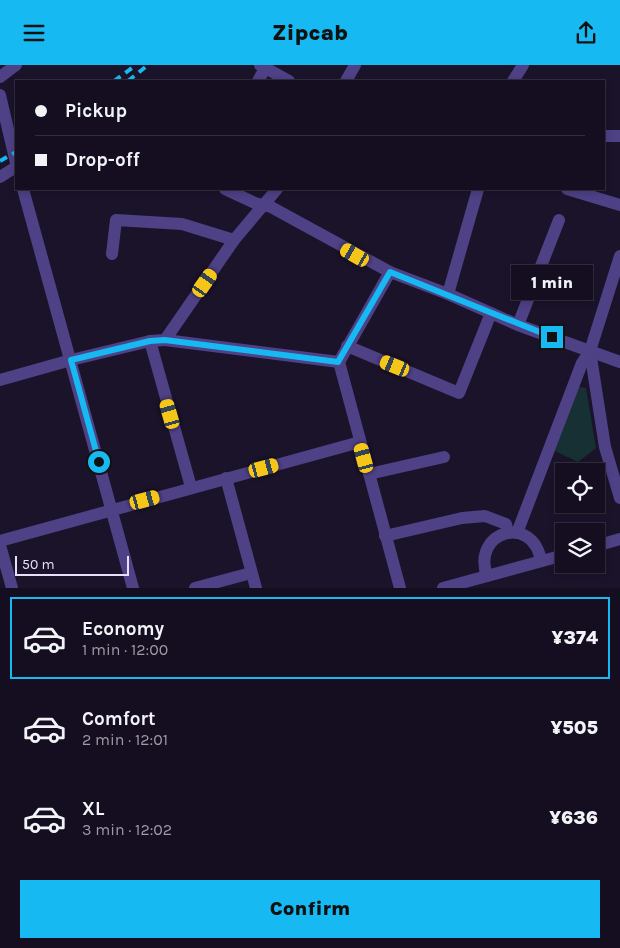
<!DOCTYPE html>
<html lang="en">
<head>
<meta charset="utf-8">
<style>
	body { margin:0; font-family:Karla,sans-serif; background:#1d1729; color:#f1f3f6; height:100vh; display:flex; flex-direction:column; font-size:19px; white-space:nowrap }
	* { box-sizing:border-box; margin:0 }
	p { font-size:16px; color:#9d9ca5 }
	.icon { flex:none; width:28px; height:28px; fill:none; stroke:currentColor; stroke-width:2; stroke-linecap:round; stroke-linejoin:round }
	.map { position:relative; height:523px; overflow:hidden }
	.sheet { display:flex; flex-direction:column; background:#140e20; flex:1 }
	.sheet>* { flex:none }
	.banner { position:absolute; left:15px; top:15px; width:590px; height:110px; border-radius:0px; box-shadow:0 2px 8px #0003,0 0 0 1px #332e3e; display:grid; align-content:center; height:110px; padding:0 20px; background:#140e20 }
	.tools { position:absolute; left:555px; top:398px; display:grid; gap:10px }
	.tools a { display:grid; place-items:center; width:50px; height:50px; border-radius:0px; background:#140e20; box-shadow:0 2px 8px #0003,0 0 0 1px #332e3e; font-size:25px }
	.scale { position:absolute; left:15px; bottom:12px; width:114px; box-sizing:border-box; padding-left:5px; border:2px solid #e7defd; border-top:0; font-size:14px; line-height:18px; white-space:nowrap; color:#e7defd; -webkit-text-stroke:4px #1b132a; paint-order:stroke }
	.end { position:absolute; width:22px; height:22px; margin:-11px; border:6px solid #16b9f2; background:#111; box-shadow:0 0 0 2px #111 }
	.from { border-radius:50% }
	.bubble { position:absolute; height:35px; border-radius:0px; background:#140e20; box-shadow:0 2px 8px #0003,0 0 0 1px #332e3e; font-size:16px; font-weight:800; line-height:35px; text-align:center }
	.car { position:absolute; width:15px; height:30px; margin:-15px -8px; border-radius:6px; box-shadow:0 0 4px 1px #0007; background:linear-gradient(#f5c518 24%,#345 0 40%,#f5c518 0 76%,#345 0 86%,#f5c518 0) }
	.banner b { display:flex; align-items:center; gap:18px; height:48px; font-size:19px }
	.banner b+b { border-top:1px solid #332e3e }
	.banner i { width:12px; height:12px; background:#f1f3f6 }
	ul { padding:9px 0 0; list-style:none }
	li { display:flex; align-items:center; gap:15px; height:82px; margin:0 10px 8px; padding:0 10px; border:2px solid transparent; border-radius:0px }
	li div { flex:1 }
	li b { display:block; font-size:19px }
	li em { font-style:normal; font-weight:800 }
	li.selected { border-color:#16b9f2 }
	li>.icon { width:45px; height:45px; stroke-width:1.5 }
	.primary-button { display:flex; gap:10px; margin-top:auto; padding:10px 20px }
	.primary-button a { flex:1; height:58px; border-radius:0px; background:#16b9f2; color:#111; font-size:20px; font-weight:800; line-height:58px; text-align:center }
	header { display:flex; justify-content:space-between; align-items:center; height:65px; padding:0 20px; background:#16b9f2; color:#111; font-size:22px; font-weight:800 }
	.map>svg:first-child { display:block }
	.green { fill:#163034 }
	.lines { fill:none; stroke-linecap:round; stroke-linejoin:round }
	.minor { stroke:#4e4186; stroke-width:12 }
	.rail { stroke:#16b9f2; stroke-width:4; stroke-dasharray:8 6; stroke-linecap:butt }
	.route { stroke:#16b9f2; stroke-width:6 }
</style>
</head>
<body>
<header><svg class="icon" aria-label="menu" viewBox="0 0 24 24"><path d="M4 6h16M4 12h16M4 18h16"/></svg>Zipcab<svg class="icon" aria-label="share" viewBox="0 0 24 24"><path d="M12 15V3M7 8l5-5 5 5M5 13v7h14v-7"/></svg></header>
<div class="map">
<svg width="620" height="523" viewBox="0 0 620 523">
	<rect width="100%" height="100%" fill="#1b132a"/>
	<path class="green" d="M 578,322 L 586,323 L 596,383 L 578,397 L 555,386 Z"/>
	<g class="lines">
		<g class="minor">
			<path d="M 260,0 L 289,16"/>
			<path d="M 0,12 L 16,0"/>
			<path d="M 258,16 L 267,0"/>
			<path d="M 346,16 L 355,0"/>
			<path d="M 513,16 L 523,0"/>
			<path d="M 0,30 L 16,98"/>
			<path d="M 604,71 L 620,71"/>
			<path d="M 0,112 L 16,102"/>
			<path d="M 23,124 L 133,523"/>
			<path d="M 225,124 L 255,138 L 271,142 L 390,207 L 448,229 L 518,260 L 620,297"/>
			<path d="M 567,124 L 620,140"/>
			<path d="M 112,189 L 116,155 L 182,159 L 234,175"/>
			<path d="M 390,207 L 339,297 L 400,523"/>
			<path d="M 448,229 L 478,124"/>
			<path d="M 518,260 L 559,155"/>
			<path d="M 165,275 L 339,297"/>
			<path d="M 150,276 L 191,422"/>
			<path d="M 347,281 L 459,328 L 491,248"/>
			<path d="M 590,286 L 605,382 L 620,433"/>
			<path d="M 0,315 L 71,295 L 150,276 L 165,275 L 234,175 L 277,124"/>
			<path d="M 369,409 L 444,392"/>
			<path d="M 226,413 L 256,523"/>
			<path d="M 517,468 L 582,298 L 590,286 L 620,191"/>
			<path d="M 385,471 L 462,453 L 485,451 L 506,459 L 508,468"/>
			<path d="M 0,476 L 360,377"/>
			<path d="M 0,480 L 12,523"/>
			<path d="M 596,481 L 620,474"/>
			<path d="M 487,511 C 471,466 533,448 541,496"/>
			<path d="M 195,523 L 251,508"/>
			<path d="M 443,523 L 564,490"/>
		</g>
		<g class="rail">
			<path d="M 114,16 L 136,0"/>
			<path d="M 128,16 L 148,0"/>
			<path d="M 0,96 L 16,87"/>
		</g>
	</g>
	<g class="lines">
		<path class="route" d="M 99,397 L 71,295 L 150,276 L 165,275 L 338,297 L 390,207 L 552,272"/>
	</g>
</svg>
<div class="tools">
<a><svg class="icon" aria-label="locate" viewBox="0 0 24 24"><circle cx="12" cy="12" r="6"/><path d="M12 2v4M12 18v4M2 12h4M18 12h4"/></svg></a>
<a><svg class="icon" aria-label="layers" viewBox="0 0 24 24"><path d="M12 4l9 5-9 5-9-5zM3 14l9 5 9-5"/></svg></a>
</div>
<div class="scale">50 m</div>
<i class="end from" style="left:99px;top:397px"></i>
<i class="end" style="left:552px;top:272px"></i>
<div class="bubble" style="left:511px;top:200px;width:82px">1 min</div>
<i class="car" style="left:355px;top:190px;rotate:300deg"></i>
<i class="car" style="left:205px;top:218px;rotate:35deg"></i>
<i class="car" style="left:395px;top:301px;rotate:292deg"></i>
<i class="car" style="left:170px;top:349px;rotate:344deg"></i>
<i class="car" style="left:364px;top:393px;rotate:345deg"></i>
<i class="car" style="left:264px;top:403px;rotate:75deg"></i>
<i class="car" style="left:145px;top:435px;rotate:75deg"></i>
<div class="banner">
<b><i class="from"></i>Pickup</b>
<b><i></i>Drop-off</b>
</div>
</div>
<section class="sheet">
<ul>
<li class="selected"><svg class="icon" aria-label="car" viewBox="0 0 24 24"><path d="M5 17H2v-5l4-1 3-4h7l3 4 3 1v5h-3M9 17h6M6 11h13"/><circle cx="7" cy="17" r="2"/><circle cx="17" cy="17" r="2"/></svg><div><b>Economy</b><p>1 min · 12:00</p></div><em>¥374</em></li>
<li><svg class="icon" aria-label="car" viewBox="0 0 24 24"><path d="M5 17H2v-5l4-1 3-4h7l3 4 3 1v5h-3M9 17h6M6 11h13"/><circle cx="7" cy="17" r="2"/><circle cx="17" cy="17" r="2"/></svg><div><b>Comfort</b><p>2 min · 12:01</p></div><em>¥505</em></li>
<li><svg class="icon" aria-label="car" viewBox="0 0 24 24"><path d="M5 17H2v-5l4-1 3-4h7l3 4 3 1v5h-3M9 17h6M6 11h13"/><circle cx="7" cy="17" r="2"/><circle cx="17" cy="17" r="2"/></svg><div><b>XL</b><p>3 min · 12:02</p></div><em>¥636</em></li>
</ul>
<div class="primary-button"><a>Confirm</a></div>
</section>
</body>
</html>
